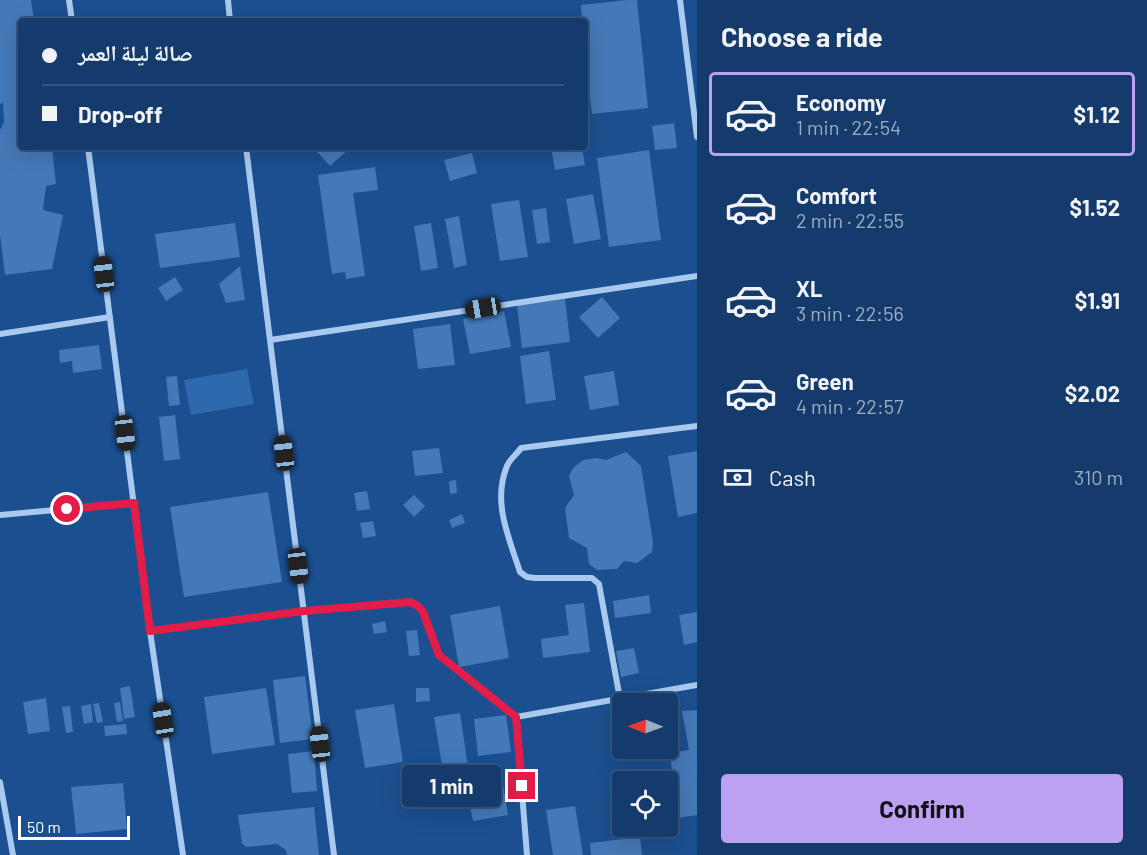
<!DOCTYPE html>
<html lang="en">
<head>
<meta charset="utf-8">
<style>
	body { margin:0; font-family:Barlow,"Noto Naskh Arabic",sans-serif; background:#1d4271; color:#f1f3f6; height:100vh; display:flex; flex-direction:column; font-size:22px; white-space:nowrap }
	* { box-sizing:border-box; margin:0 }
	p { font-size:20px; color:#9dadc1 }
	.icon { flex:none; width:33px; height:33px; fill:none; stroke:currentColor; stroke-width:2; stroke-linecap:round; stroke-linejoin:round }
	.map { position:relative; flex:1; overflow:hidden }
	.side { display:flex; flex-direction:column; background:#143b6b; width:450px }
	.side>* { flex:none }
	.top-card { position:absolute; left:18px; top:18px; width:570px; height:132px; border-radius:6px; box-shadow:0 6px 24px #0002,0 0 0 2px #33557e; display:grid; align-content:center; height:132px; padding:0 24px; background:#143b6b }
	.needle { width:39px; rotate:271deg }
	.fabs { position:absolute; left:612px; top:693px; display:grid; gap:12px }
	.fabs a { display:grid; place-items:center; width:66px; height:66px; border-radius:6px; background:#143b6b; box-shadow:0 6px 24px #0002,0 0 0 2px #33557e; font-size:30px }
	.scale { position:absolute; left:18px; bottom:15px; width:112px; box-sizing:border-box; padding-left:6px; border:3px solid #fff; border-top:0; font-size:16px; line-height:21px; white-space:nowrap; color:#fff; -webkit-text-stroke:4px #1b4f8f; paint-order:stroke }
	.end { position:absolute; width:27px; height:27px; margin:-14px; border:8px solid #e11d48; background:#fff; box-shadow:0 0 0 3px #fff }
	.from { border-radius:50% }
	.bubble { position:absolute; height:42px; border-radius:6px; background:#143b6b; box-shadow:0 6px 24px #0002,0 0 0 2px #33557e; font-size:20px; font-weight:700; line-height:42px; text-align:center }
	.car { position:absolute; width:18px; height:36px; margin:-18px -9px; border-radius:8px; box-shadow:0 0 4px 2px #0007; background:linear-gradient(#222 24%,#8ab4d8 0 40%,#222 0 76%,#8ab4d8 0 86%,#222 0) }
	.top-card b { display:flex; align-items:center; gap:21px; height:57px; font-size:22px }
	.top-card b+b { border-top:2px solid #33557e }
	.top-card i { width:15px; height:15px; background:#f1f3f6 }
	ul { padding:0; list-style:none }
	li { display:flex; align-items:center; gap:18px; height:84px; margin:0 12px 9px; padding:0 12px; border:3px solid transparent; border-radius:6px }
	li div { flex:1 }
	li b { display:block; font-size:22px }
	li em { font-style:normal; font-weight:700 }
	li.current { border-color:#bca0f2 }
	li>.icon { width:54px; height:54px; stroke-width:1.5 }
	h2 { padding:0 24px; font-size:27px; line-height:72px }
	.pay { display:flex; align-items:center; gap:15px; height:66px; padding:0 24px; font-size:22px }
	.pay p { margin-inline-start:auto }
	.primary-button { display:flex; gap:12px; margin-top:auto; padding:12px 24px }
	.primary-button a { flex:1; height:69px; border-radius:6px; background:#bca0f2; color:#111; font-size:24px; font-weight:700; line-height:69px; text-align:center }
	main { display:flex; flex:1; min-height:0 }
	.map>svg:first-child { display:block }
	.green { fill:#2e69ad }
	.building { fill:#4478b7 }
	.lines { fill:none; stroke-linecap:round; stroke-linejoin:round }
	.street { stroke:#a9c9ee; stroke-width:6 }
	.route { stroke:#e11d48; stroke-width:8 }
</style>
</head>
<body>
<main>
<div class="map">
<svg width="697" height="855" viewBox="0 0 697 855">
	<rect width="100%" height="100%" fill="#1b4f8f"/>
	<path class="green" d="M 247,369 L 254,404 L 191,415 L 184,380 Z"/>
	<g class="building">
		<path d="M 0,0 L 31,0 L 34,21 L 21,21 L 21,119 L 16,124 L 21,123 L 21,147 L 52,147 L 56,184 L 46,186 L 43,210 L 63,215 L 52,269 L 5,275 L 0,235 L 0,130 L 4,122 L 3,103 L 0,104 Z"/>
		<path d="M 627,0 L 637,0 L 648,108 L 592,114 L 585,48 L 585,21 L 582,21 L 581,5 Z"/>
		<path d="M 674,123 L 677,148 L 655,150 L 652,126 Z"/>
		<path d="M 313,147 L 351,147 L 330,166 Z"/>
		<path d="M 551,147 L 582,147 L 585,165 L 555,170 Z"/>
		<path d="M 649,150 L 661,240 L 609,247 L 597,158 Z"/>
		<path d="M 472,153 L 477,173 L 450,181 L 444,160 Z"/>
		<path d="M 375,167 L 378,190 L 353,193 L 365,276 L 346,279 L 345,272 L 332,274 L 318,175 Z"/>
		<path d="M 593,194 L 601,239 L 574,244 L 566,199 Z"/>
		<path d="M 519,200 L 528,257 L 500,261 L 491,204 Z"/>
		<path d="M 546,208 L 550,242 L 537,244 L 532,210 Z"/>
		<path d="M 459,216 L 467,265 L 454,268 L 445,219 Z"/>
		<path d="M 235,223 L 240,257 L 160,268 L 155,234 Z"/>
		<path d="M 431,223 L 438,268 L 421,271 L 414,226 Z"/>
		<path d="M 240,266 L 245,300 L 226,303 L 219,284 Z"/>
		<path d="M 175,277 L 183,290 L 166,301 L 158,288 Z"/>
		<path d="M 602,297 L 620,318 L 598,338 L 579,317 Z"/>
		<path d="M 565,299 L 570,342 L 522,348 L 517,305 Z"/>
		<path d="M 504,311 L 511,347 L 470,354 L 463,319 Z"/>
		<path d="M 450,324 L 455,365 L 418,369 L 413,329 Z"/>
		<path d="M 99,345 L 102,369 L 73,373 L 72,361 L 60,363 L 59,350 Z"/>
		<path d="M 549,351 L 556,400 L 526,404 L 520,356 Z"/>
		<path d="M 614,371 L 619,405 L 590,410 L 584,376 Z"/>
		<path d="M 177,376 L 180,405 L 169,406 L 166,377 Z"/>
		<path d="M 175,415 L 180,459 L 164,461 L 159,417 Z"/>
		<path d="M 439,448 L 443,473 L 415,476 L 412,451 Z"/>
		<path d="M 697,451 L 697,513 L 678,517 L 668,456 Z"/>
		<path d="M 626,452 L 641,466 L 653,542 L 652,552 L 637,563 L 624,561 L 617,569 L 597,570 L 589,564 L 587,548 L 569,538 L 565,508 L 574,495 L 569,476 L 573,468 L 583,460 L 596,458 L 606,460 Z"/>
		<path d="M 456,480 L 457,493 L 450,494 L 449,481 Z"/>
		<path d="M 367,491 L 370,509 L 357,511 L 354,493 Z"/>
		<path d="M 268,492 L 282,582 L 184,597 L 170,507 Z"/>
		<path d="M 414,495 L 425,506 L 414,517 L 403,505 Z"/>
		<path d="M 462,514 L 465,523 L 452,528 L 449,520 Z"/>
		<path d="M 373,521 L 376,536 L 363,538 L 360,523 Z"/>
		<path d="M 649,595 L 651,613 L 615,618 L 613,601 Z"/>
		<path d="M 584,603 L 590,652 L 543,658 L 541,639 L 569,635 L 565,605 Z"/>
		<path d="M 500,606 L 509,658 L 459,667 L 450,615 Z"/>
		<path d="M 697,612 L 697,642 L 684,645 L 679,615 Z"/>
		<path d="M 385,621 L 387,632 L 374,634 L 372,624 Z"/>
		<path d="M 417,630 L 420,655 L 409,656 L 406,631 Z"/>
		<path d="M 634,648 L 639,673 L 621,677 L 616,651 Z"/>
		<path d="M 305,676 L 313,739 L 280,743 L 273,680 Z"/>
		<path d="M 130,686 L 135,717 L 124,719 L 120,688 Z"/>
		<path d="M 266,688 L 275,745 L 212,754 L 204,697 Z"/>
		<path d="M 416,688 L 429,688 L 430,701 L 416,702 Z"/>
		<path d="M 46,698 L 50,731 L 28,734 L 23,702 Z"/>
		<path d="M 120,702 L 123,721 L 117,722 L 114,703 Z"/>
		<path d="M 99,703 L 103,722 L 97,723 L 93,704 Z"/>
		<path d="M 91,704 L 93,722 L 84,724 L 81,706 Z"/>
		<path d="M 394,704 L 403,762 L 365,768 L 355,710 Z"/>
		<path d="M 70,706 L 73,732 L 66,733 L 62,707 Z"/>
		<path d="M 697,710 L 697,815 L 677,818 L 670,753 L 689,750 L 682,711 Z"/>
		<path d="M 460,713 L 468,767 L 443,771 L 434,717 Z"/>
		<path d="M 506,715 L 511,752 L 478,756 L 474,719 Z"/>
		<path d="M 126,724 L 127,734 L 105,736 L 104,726 Z"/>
		<path d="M 314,751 L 317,791 L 292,793 L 288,754 Z"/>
		<path d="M 500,766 L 508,815 L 473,821 L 463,771 Z"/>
		<path d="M 123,783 L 127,829 L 76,834 L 71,787 Z"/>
		<path d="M 575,806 L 583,855 L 553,855 L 546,810 Z"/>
		<path d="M 314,807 L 319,855 L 287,855 L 286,850 L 277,844 L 246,847 L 242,843 L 238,815 Z"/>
		<path d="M 640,837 L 642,855 L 591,855 L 590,843 Z"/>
	</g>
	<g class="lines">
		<g class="street">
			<path d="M 69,0 L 72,21"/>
			<path d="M 228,0 L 230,21"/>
			<path d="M 680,0 L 697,137"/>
			<path d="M 88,147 L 150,631 L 183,855"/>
			<path d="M 246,147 L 334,855"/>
			<path d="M 0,334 L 110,317"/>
			<path d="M 270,340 L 697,276"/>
			<path d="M 0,515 L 133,503"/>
			<path d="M 150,631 L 304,611 L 398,603 L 410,602 L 418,606 L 423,612 L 439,655 L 516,717 L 527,855"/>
			<path d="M 620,699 L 599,584 L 592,578 L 535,578 L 527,577 L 520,572 C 509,538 492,502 507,466 C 509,460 517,454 521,448 L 697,426"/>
			<path d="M 516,717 L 697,685"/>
			<path d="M 0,782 L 13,855"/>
		</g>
	</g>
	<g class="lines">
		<path class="route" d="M 67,509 L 134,503 L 150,631 L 304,611 L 398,603 L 410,602 L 418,606 L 423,612 L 439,655 L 516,717 L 522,786"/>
	</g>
</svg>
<div class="fabs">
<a><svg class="needle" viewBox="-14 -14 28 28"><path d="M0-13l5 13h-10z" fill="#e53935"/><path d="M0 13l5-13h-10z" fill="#9dadc1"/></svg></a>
<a><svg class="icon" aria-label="locate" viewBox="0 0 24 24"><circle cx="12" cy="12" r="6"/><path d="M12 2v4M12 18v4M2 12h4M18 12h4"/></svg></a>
</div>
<div class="scale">50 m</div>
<i class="end from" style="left:67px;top:509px"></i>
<i class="end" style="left:522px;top:786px"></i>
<div class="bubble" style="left:402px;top:765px;width:99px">1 min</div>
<i class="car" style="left:104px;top:274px;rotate:353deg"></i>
<i class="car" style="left:483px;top:308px;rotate:261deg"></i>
<i class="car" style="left:125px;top:433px;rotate:173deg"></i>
<i class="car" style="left:284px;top:453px;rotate:353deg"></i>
<i class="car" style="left:298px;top:566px;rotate:173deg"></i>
<i class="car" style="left:163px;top:720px;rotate:351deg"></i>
<i class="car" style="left:320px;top:744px;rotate:353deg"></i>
<div class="top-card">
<b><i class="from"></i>صالة ليلة العمر</b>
<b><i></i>Drop-off</b>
</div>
</div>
<section class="side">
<h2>Choose a ride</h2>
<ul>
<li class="current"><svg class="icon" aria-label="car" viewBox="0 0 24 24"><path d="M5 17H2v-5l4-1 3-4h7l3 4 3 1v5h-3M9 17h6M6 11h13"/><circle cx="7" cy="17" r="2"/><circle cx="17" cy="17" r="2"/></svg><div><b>Economy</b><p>1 min · 22:54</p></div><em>$1.12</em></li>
<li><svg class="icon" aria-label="car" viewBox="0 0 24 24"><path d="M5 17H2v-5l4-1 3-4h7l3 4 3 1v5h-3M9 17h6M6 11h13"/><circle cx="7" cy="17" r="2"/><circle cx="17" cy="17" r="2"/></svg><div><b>Comfort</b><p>2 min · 22:55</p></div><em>$1.52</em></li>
<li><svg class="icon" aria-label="car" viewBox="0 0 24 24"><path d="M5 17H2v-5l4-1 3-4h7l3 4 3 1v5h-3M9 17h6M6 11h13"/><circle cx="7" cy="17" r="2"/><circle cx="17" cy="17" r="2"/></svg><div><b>XL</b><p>3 min · 22:56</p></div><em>$1.91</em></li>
<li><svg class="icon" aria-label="car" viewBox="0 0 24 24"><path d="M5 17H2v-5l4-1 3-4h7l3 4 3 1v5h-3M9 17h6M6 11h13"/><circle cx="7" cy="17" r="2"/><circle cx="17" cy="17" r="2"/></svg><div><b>Green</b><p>4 min · 22:57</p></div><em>$2.02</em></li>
</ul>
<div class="pay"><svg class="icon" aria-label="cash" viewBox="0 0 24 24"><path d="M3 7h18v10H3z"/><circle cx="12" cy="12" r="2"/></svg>Cash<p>310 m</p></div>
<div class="primary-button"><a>Confirm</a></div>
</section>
</main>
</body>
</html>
